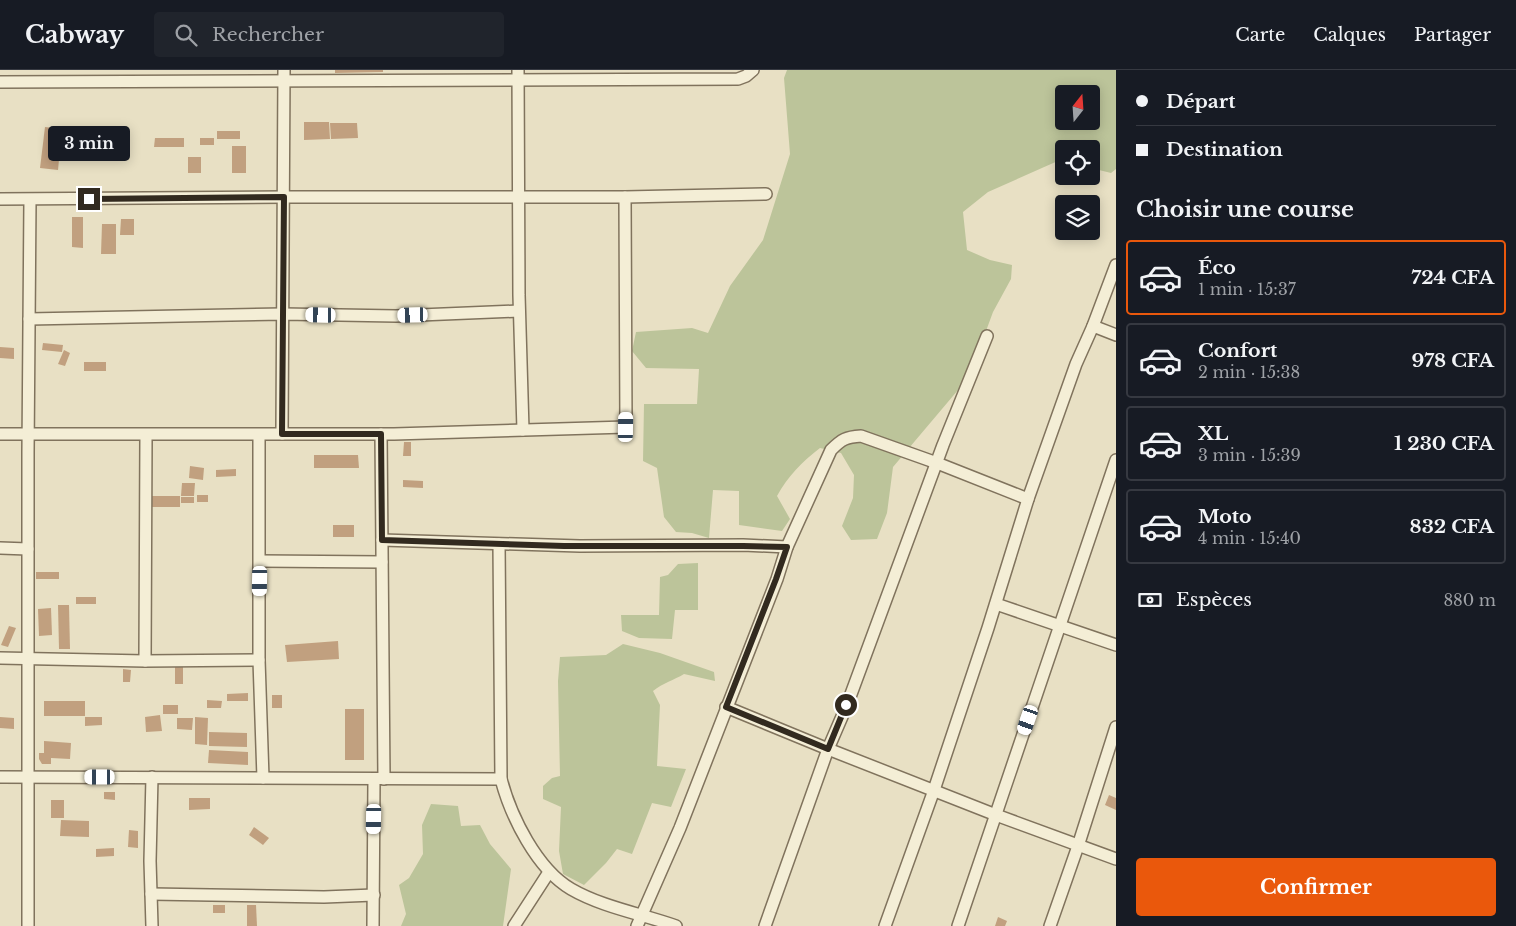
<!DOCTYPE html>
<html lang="fr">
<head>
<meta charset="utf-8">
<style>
	body { margin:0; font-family:"Libre Baskerville",serif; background:#20242c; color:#f1f3f6; height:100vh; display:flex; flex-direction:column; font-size:19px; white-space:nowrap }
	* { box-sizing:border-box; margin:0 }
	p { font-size:16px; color:#9ea1a6 }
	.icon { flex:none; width:28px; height:28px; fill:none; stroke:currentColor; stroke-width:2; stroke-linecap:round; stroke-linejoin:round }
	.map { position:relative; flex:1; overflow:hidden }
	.drawer { display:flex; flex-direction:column; background:#171b24; width:400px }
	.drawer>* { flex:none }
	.guide { display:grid; align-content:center; height:110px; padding:0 20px; background:#171b24 }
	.needle { width:32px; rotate:17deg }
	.tools { position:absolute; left:1055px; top:15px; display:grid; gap:10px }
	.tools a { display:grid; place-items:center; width:45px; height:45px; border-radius:5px; background:#171b24; box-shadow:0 2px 12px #0003; font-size:25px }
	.end { position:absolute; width:22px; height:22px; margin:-11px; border:6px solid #322a1f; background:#fff; box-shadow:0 0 0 2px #fff }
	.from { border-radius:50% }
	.bubble { position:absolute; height:35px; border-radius:5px; background:#171b24; box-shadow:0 2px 12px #0003; font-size:16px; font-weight:700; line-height:35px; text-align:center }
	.car { position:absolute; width:15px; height:30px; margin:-15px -8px; border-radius:6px; box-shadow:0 0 4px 1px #0007; background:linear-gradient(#fff 24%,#345 0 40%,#fff 0 76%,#345 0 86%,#fff 0) }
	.guide b { display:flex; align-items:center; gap:18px; height:48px; font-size:19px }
	.guide b+b { border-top:1px solid #363941 }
	.guide i { width:12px; height:12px; background:#f1f3f6 }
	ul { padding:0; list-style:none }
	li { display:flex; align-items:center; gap:15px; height:75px; margin:0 10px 8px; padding:0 10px; border:2px solid #363941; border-radius:5px }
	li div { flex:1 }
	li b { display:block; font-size:19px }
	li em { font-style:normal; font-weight:700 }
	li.selected { border-color:#ea580c }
	li>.icon { width:45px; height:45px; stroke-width:1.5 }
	h2 { padding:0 20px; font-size:22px; line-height:60px }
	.pay { display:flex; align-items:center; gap:12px; height:55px; padding:0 20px; font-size:19px }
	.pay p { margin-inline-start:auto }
	.action { display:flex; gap:10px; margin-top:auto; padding:10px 20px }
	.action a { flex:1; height:58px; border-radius:5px; background:#ea580c; color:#fff; font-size:20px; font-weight:700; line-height:58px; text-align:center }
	header { display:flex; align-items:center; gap:30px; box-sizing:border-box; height:70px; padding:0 25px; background:#171b24; border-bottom:1px solid #363941 }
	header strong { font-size:24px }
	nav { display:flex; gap:28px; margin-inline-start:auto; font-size:18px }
	.search { width:350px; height:45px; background:#20242c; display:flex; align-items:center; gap:12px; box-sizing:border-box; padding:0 18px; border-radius:5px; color:#9ea1a6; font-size:19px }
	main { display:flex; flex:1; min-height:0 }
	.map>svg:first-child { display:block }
	.green { fill:#bcc49a; fill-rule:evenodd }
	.building { fill:#c1a07f }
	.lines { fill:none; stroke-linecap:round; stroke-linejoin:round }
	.street-casing { stroke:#80735d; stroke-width:14 }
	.street { stroke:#f4eed6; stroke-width:11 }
	.route { stroke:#322a1f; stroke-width:6 }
</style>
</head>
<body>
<header>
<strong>Cabway</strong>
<div class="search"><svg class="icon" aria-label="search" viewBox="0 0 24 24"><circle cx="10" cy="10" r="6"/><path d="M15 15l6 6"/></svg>Rechercher</div>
<nav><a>Carte</a><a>Calques</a><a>Partager</a></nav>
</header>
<main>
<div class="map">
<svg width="1116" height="856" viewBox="0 0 1116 856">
	<rect width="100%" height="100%" fill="#e8e0c4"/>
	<g class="green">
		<path d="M 787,0 L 1116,0 L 1116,99 L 1111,103 L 1091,98 L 1091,79 L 1064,79 L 1064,91 L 1060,90 L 988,122 L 963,142 L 967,180 L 990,190 L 1012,195 L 1011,209 L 993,242 L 969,307 L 893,397 L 887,443 L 877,469 L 851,470 L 842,456 L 853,428 L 854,405 L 841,383 L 820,378 C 802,392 788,406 777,426 L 790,449 L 782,461 L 739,455 L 739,421 L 713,420 L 709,468 L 692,463 L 676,462 L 664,447 L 657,398 L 643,391 L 644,334 L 697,334 L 699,299 L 646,298 L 632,281 L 636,262 L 692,258 L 708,263 L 730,216 L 763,170 L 790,84 L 784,8 ZM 1064,24 L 1091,24 L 1091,51 L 1064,51 Z"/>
		<path d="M 698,493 L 698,540 L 675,540 L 672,569 L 639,568 L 622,561 L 621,545 L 659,545 L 660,507 L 668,505 L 678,494 Z"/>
		<path d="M 623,574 L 660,583 L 714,602 L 715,611 L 684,604 C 674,610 663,613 653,621 L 660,635 L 657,696 L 686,699 L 671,737 L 652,733 L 632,784 L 617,779 L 606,793 L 584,815 L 563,804 L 559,781 L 561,737 L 543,729 L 543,716 L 552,708 L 560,706 L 558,611 L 560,587 L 606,585 Z"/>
		<path d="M 431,734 L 458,736 L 461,756 L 480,755 L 490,774 L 511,799 L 503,856 L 401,856 L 406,844 L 399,815 L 409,808 L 423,784 L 422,755 Z"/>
	</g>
	<g class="building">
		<path d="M 335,0 L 383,0 L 383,2 L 335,3 Z"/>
		<path d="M 304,52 L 329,52 L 330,69 L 304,70 Z"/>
		<path d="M 330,53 L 357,53 L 358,68 L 331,69 Z"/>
		<path d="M 45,57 L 62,59 L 58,100 L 40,98 Z"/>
		<rect x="217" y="61" width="23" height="8"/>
		<path d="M 155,68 L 184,68 L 184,77 L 154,77 Z"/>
		<rect x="200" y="68" width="14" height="7"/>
		<rect x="232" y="76" width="14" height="27"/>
		<rect x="188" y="87" width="13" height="16"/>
		<path d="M 72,147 L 83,147 L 83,178 L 72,177 Z"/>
		<path d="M 121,149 L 134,149 L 134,165 L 120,165 Z"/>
		<path d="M 102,154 L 116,154 L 116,184 L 101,184 Z"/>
		<path d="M 43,273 L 63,275 L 62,282 L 42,280 Z"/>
		<path d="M 0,277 L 14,278 L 14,289 L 0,288 Z"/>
		<path d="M 64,280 L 70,283 L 65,296 L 58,294 Z"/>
		<rect x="84" y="292" width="22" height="9"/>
		<path d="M 404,372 L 411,372 L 411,386 L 403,386 Z"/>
		<path d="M 314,385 L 358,385 L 359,398 L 314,398 Z"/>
		<path d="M 190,396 L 204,398 L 203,410 L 189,408 Z"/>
		<path d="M 236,399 L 236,406 L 216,407 L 216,400 Z"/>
		<path d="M 403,410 L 423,411 L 423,418 L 403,417 Z"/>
		<path d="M 182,413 L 195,413 L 194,426 L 181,426 Z"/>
		<rect x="197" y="425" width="11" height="7"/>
		<rect x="151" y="426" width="29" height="11"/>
		<rect x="181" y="427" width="13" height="6"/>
		<rect x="333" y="455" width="21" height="12"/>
		<rect x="36" y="502" width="23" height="7"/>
		<rect x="76" y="527" width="20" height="7"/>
		<path d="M 58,535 L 69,535 L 70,579 L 59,579 Z"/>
		<path d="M 51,538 L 52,565 L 39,566 L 38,539 Z"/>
		<path d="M 9,556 L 16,558 L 8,577 L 1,575 Z"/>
		<path d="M 338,571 L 339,589 L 287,592 L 285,575 Z"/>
		<rect x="175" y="597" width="8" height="17"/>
		<path d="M 123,599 L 131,600 L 130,612 L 123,612 Z"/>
		<path d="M 248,623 L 248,631 L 227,631 L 227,624 Z"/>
		<rect x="272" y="625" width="10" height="13"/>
		<path d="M 207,630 L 222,631 L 221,638 L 207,638 Z"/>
		<rect x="44" y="631" width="41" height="15"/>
		<rect x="163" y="635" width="15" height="9"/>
		<rect x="345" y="639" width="19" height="51"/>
		<path d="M 160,645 L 162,661 L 146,662 L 145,647 Z"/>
		<path d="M 0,647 L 14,648 L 14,659 L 0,658 Z"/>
		<path d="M 85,647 L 102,647 L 102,655 L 85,656 Z"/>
		<path d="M 195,647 L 208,648 L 207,675 L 195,674 Z"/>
		<path d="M 177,648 L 193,648 L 192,660 L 177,659 Z"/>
		<path d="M 209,662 L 247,663 L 247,677 L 209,676 Z"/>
		<path d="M 44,671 L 71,673 L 70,689 L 51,688 L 51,694 L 42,694 L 39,689 L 39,683 L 44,683 Z"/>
		<path d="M 209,680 L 248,682 L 248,695 L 208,693 Z"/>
		<path d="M 104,722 L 115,722 L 115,730 L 104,729 Z"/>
		<path d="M 1109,725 L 1116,728 L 1116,740 L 1105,735 Z"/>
		<path d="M 189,728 L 210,728 L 210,739 L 189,740 Z"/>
		<path d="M 51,730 L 58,730 L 58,738 L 58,730 L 64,730 L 64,748 L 51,748 Z"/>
		<path d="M 61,750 L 89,751 L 89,767 L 60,766 Z"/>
		<path d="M 254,757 L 269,768 L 263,775 L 249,765 Z"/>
		<path d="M 129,760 L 138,761 L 138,778 L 128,777 Z"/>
		<path d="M 114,778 L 114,786 L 96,787 L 96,779 Z"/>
		<rect x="213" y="835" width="12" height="8"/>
		<path d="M 247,835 L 256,835 L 257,856 L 247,856 Z"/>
		<path d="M 998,847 L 1007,851 L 1005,856 L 995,856 Z"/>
	</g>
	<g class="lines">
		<g class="street-casing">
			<g id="street">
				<path d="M 518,0 L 519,225 L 523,360"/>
				<path d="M 0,12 L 738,9 L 746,6 L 753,0"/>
				<path d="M 0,129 L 284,127 L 625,127 L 766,124"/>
				<path d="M 29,249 L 283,244 L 396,246 L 519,241"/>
				<path d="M 1093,256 L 1116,265"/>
				<path d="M 0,364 L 394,364 L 626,357 L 625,127"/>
				<path d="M 282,364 L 284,0"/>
				<path d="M 381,364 L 384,709"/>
				<path d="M 259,365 L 259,590 L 263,708"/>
				<path d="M 382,470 L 580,476 L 743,475 L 787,477"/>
				<path d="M 499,474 L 501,709 C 511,747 537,799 571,819 C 602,837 642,844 676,856"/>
				<path d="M 0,478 L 28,479"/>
				<path d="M 260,491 L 382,492"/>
				<path d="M 996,534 L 1116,575"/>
				<path d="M 0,588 L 145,591 L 259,590"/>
				<path d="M 145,591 L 146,365"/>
				<path d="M 726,637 L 828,679 L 996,745 L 1116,789"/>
				<path d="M 0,707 L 501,709"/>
				<path d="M 151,824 L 324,827 L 374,825"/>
				<path d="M 28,856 L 28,383 L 30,130"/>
				<path d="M 152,856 L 150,791 L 152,707"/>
				<path d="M 373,856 L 374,709"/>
				<path d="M 514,856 L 549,802"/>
				<path d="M 637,856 L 680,758 L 777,509 L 787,477 L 831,380 C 842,369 846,367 861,366 L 937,393 L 1028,429"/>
				<path d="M 765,856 L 828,679 L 847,635 L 943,375 L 987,266"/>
				<path d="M 885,856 L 934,720 L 988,558 L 1028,429 L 1076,294 L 1093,256 L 1116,195"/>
				<path d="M 958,856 L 1116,390"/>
				<path d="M 1050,856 L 1078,776 L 1116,657"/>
			</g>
		</g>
		<use href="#street" class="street"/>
	</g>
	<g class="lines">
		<path class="route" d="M 89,129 L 284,127 L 282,364 L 381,364 L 382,470 L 564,476 L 743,476 L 787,477 L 776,509 L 726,637 L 828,679 L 846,635"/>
	</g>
</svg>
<div class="tools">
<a><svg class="needle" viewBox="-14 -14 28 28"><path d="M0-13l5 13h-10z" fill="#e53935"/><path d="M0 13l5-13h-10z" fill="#9ea1a6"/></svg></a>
<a><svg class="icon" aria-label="locate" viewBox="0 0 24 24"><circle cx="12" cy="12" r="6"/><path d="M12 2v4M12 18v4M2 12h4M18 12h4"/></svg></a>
<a><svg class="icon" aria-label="layers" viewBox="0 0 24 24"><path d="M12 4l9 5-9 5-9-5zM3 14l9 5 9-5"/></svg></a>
</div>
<i class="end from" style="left:846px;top:635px"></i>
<i class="end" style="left:89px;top:129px"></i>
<div class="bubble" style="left:48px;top:56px;width:82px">3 min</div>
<i class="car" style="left:321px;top:245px;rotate:271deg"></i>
<i class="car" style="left:413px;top:245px;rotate:268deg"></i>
<i class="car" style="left:626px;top:357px;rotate:1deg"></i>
<i class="car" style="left:260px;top:511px;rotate:181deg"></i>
<i class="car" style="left:1028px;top:650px;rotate:199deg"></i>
<i class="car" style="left:100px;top:707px;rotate:270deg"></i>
<i class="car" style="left:374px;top:749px;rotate:181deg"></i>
</div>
<section class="drawer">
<div class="guide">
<b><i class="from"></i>Départ</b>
<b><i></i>Destination</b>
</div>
<h2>Choisir une course</h2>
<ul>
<li class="selected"><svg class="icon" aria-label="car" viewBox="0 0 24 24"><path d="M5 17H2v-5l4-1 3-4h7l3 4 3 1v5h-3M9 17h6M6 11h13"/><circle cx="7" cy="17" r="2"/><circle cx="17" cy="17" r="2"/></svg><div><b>Éco</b><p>1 min · 15:37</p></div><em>724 CFA</em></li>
<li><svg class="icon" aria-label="car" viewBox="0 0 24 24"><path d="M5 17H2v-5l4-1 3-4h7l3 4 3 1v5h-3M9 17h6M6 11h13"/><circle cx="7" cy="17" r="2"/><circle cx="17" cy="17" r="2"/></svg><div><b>Confort</b><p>2 min · 15:38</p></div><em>978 CFA</em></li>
<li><svg class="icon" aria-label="car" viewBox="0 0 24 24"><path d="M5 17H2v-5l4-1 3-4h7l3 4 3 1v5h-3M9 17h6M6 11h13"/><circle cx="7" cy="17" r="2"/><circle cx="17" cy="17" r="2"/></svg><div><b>XL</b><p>3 min · 15:39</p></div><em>1 230 CFA</em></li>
<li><svg class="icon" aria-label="car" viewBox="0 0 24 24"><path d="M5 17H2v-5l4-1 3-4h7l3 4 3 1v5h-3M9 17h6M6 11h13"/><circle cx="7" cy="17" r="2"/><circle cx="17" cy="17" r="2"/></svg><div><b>Moto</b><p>4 min · 15:40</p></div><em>832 CFA</em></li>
</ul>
<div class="pay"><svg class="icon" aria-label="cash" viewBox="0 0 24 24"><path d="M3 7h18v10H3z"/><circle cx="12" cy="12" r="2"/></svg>Espèces<p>880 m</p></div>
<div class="action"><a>Confirmer</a></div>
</section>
</main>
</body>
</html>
